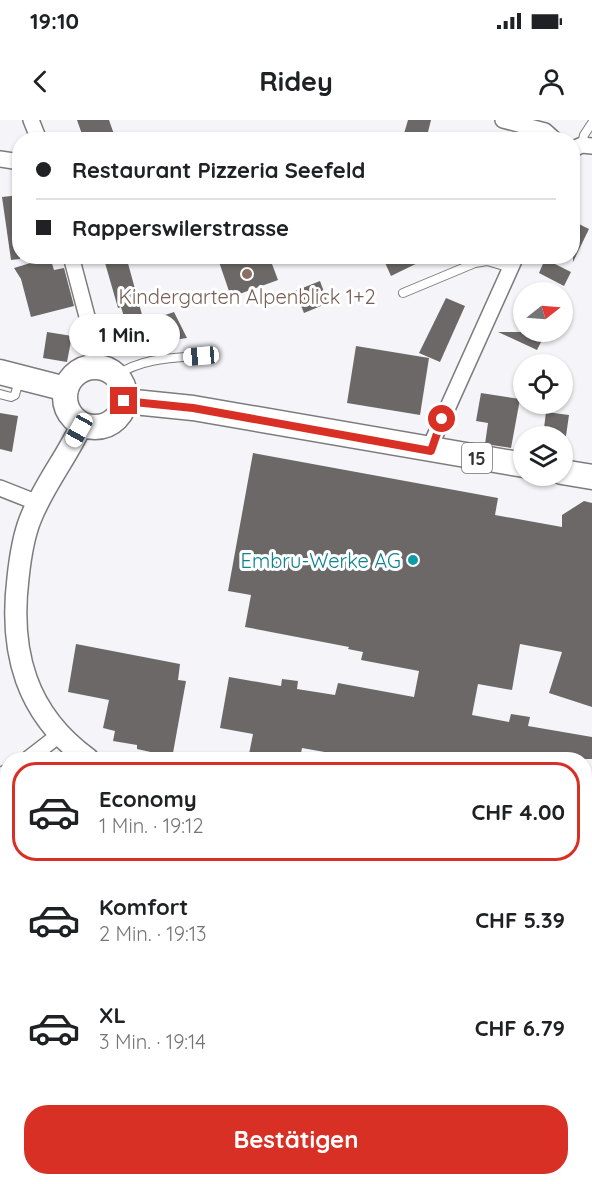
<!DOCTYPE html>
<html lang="de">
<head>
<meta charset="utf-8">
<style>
	body { margin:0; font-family:Quicksand,sans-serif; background:#f6f6f6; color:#202124; height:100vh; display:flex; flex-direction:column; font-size:22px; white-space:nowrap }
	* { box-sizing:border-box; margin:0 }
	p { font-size:20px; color:#757577 }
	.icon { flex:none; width:33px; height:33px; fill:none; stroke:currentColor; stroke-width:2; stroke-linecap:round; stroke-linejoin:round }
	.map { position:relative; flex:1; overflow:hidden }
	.drawer { position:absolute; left:0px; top:632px; width:592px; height:434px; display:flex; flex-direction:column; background:#fff; border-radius:24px 24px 0 0; box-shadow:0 2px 4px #0004 }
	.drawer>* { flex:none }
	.hud { position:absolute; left:12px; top:12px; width:568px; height:132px; border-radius:24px; box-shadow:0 2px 4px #0004; display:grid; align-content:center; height:132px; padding:0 24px; background:#fff }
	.needle { width:39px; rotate:73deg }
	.fabs { position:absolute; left:513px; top:162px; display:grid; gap:12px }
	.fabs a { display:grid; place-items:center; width:60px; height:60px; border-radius:50%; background:#fff; box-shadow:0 2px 4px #0004; font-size:30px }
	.end { position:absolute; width:27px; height:27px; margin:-14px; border:8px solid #d93025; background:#fff; box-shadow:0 0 0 3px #fff }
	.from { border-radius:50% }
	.bubble { position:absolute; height:42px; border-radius:21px; background:#fff; box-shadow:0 2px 4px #0004; font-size:20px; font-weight:800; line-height:42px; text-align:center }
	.car { position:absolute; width:18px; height:36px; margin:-18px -9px; border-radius:8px; box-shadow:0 0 4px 2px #0007; background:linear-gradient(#fff 24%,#345 0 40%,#fff 0 76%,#345 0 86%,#fff 0) }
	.hud b { display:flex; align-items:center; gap:21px; height:57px; font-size:22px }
	.hud b+b { border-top:2px solid #e0e0e0 }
	.hud i { width:15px; height:15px; background:#202124 }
	ul { padding:10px 0 0; list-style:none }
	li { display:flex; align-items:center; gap:18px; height:99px; margin:0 12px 9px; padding:0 12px; border:3px solid transparent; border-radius:24px }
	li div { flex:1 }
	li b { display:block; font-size:22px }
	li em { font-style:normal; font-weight:800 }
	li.on { border-color:#d93025 }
	li>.icon { width:54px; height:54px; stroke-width:1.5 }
	.cta { display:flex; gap:12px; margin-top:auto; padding:12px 24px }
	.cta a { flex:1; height:69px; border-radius:24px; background:#d93025; color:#fff; font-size:24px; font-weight:800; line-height:69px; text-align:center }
	.status { display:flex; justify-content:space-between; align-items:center; height:42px; padding:0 30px; background:#fff; direction:ltr }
	.status svg { height:16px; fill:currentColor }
	header { display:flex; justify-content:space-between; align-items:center; height:78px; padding:0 24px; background:#fff; font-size:27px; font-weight:800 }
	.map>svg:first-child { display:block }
	.green { fill:#d4f2ba }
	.building { fill:#6c6867 }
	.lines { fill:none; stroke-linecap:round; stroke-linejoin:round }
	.lane-casing { stroke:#7c7c7f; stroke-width:10 }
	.street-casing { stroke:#7c7c7f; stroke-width:18 }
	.secondary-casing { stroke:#7c7c7f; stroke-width:24 }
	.primary-casing { stroke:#7c7c7f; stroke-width:27 }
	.lane { stroke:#fff; stroke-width:8 }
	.street { stroke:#fff; stroke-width:15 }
	.secondary { stroke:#fff; stroke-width:21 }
	.primary { stroke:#fff; stroke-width:24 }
	.route { stroke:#d93025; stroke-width:8 }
	.education-dot { fill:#8d6e63; stroke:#fff; stroke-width:2 }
	.culture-dot { fill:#0f9aa8; stroke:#fff; stroke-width:2 }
	.labels { text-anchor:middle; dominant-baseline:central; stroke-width:6; stroke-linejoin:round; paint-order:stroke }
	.shield { fill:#fff; stroke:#717172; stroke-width:1.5 }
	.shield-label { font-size:18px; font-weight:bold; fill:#343435 }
	.education-label { font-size:20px; fill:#785e54; stroke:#fff }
	.culture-label { font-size:20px; fill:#0d838f; stroke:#fff; text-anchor:end }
</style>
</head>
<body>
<div class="status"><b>19:10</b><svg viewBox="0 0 49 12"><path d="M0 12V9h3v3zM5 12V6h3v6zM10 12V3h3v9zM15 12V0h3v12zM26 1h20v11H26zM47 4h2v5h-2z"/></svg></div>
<header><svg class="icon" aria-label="back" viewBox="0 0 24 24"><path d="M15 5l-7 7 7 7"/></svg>Ridey<svg class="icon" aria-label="person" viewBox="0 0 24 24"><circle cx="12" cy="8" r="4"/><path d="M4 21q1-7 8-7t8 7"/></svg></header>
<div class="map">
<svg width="592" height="1064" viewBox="0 0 592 1064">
	<rect width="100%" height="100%" fill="#f5f5f9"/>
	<g class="green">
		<path d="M 585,808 L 592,813 L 592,1064 L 354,1064 L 357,1058 L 585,1058 Z"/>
		<path d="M 0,990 L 2,993 L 7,991 L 8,1058 L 86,1058 L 90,1064 L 0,1064 Z"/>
	</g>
	<g class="building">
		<path d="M 77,0 L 109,0 L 116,20 L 84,20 Z"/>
		<path d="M 408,0 L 431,0 L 426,20 L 403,17 Z"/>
		<path d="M 20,75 L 20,139 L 11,140 L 2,77 Z"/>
		<path d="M 573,101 L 589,109 L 573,142 Z"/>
		<path d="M 103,136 L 126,136 L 144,202 L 174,192 L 187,218 L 133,226 L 121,187 L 118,188 Z"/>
		<path d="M 217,136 L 269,136 L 278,160 L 231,177 Z"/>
		<path d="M 382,136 L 432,136 L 391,156 Z"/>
		<path d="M 50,137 L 54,150 L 64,148 L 74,186 L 31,197 L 21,159 L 14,148 Z"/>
		<path d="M 545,139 L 571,152 L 564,166 L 539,153 Z"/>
		<path d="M 320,161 L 328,183 L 304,193 L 295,171 Z"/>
		<path d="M 446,178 L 465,186 L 440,242 L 419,233 Z"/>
		<path d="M 47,212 L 72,216 L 67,242 L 43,238 Z"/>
		<path d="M 498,212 L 546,212 L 537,230 Z"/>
		<path d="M 356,226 L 429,238 L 420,295 L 347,283 Z"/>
		<path d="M 481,273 L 520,279 L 511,328 L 485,324 L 488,303 L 476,301 Z"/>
		<path d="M 546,292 L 569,295 L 566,316 L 543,316 Z"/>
		<path d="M 0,293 L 18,296 L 12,332 L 0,329 Z"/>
		<path d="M 253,333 L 498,378 L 495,395 L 562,407 L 562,395 L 584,381 L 592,383 L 592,587 L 549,573 L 562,532 L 520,524 L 512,570 L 478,564 L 472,595 L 509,602 L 511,594 L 530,597 L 528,606 L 592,617 L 592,639 L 364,639 L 302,628 L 300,639 L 248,639 L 253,614 L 220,608 L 229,557 L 281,566 L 282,559 L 298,561 L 297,569 L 335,575 L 338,563 L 414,577 L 419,551 L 361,540 L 363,532 L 348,529 L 349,527 L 245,507 L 251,475 L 228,471 Z"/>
		<path d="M 76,524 L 180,544 L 178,560 L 186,561 L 173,633 L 165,632 L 164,635 L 137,629 L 137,625 L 113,621 L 115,611 L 103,608 L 109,580 L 68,572 Z"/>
	</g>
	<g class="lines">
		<g class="lane-casing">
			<g id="lane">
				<path d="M 582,25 L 584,15 L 592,3"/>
				<path d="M 403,173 L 475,143 L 487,141 L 511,148"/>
				<path d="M 115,256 C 142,238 170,238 201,236"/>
				<path d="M 0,274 L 11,277 L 15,275 L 19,260"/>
				<path d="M 585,817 L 592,804"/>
				<path d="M 453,1064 L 456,1058"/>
			</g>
		</g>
		<g class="street-casing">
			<g id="street">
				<path d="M 31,0 L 39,20"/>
				<path d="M 503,0 L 545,11 L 555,20"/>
				<path d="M 573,29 L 582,25 L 592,26"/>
				<path d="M 0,39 L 20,42"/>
				<path d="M 71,136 L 94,223 L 96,247"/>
				<path d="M 431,331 L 434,318 L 516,136"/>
				<path d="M 0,368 L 38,383"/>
				<path d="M 28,639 L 59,615"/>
				<path d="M 0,656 L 8,652"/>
				<path d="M 350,1064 L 353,1058"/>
			</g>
		</g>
		<g class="secondary-casing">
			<g id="secondary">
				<path d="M 82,304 C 67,337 43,366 30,400 C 23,418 20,439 18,458 C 9,532 26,594 88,639"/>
				<path d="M 585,762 L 592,766"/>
			</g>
		</g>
		<g class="primary-casing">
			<g id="primary">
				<circle cx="95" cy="277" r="30"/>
				<path d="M 0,252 L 66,269"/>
				<path d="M 124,281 L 193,288 L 524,345"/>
				<path d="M 562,352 L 592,357"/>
			</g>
		</g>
		<use href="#lane" class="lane"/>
		<use href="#street" class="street"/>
		<use href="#secondary" class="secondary"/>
		<use href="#primary" class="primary"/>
	</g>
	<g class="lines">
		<path class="route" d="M 124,281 L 193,288 L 431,331 L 442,299"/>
	</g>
	<circle class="education-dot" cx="247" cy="154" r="6"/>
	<circle class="culture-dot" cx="413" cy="440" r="6"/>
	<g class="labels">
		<rect class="shield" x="462" y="323" width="30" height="30" rx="4.5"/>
		<g class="shield-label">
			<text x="477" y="338">15</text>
		</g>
		<g class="education-label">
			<text x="247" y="176">Kindergarten Alpenblick 1+2</text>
		</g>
		<g class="culture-label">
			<text x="401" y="440">Embru-Werke AG</text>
		</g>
	</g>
</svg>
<div class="fabs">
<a><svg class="needle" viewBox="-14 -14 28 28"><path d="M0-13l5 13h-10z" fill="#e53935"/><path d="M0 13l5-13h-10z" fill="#757577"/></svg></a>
<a><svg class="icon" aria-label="locate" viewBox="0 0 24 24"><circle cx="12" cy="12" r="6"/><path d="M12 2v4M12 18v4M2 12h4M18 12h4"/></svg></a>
<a><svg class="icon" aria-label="layers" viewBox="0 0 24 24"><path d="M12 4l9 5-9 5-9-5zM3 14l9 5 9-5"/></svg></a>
</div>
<i class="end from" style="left:442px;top:299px"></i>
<i class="end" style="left:124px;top:281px"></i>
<div class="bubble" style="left:69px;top:194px;width:111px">1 Min.</div>
<i class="car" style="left:201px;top:236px;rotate:265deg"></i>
<i class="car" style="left:79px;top:310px;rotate:209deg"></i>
<div class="hud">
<b><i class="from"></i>Restaurant Pizzeria Seefeld</b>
<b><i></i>Rapperswilerstrasse</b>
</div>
<section class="drawer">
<ul>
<li class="on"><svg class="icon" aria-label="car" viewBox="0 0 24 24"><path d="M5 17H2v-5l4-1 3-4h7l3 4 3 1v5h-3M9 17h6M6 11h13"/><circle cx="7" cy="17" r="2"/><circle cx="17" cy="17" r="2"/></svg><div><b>Economy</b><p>1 Min. · 19:12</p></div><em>CHF 4.00</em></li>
<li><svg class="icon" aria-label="car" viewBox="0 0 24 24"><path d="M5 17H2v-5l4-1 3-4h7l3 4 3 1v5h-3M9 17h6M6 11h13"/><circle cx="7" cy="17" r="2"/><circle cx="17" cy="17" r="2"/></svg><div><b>Komfort</b><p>2 Min. · 19:13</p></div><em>CHF 5.39</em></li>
<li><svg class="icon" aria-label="car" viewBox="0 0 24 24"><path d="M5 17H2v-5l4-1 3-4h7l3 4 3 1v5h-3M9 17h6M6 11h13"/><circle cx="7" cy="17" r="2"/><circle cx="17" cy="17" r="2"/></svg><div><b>XL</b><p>3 Min. · 19:14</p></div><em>CHF 6.79</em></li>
</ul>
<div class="cta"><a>Bestätigen</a></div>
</section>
</div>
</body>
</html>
